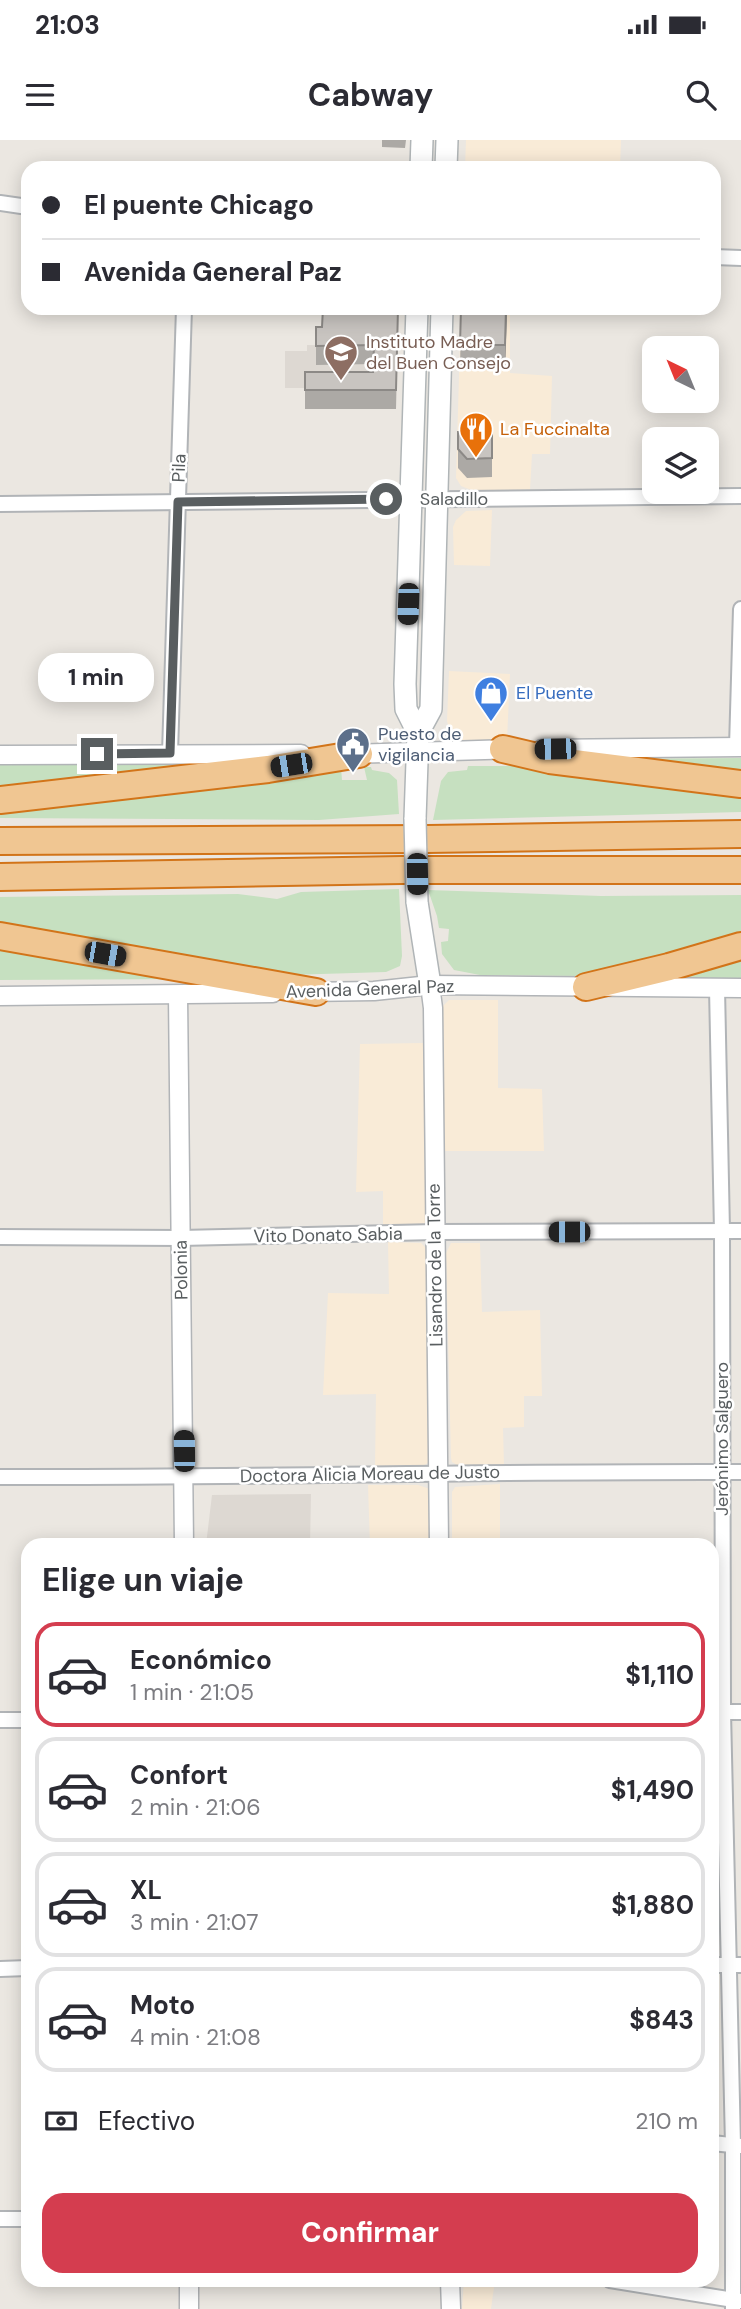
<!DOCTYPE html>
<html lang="es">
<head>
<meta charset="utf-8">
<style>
	body { margin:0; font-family:"DM Sans",sans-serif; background:#f7f7f7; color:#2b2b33; height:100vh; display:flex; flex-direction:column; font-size:26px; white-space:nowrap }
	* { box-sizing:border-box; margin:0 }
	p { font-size:23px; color:#7c7c81 }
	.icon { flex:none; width:38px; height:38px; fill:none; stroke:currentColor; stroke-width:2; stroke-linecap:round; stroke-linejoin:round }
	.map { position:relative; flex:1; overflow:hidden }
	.side { position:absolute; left:21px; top:1398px; width:698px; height:749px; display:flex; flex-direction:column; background:#fff; border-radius:21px; box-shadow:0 4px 18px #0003 }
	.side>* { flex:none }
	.hud { position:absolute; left:21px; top:21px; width:700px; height:154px; border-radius:21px; box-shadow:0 4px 18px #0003; display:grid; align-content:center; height:154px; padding:0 21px; background:#fff }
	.needle { width:46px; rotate:317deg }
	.fabs { position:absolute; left:642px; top:196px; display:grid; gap:14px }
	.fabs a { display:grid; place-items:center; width:77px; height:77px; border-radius:14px; background:#fff; box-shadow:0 4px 18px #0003; font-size:35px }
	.end { position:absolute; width:32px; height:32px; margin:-16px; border:9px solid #595e60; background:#fff; box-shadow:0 0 0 4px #fff }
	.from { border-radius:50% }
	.bubble { position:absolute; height:49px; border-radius:21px; background:#fff; box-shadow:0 4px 18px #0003; font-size:23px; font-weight:700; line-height:49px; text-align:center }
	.car { position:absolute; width:21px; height:42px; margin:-21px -10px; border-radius:9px; box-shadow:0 0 5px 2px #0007; background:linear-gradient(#222 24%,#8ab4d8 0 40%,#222 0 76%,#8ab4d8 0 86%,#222 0) }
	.hud b { display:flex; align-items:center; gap:24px; height:66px; font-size:26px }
	.hud b+b { border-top:2px solid #e1e1e2 }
	.hud i { width:18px; height:18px; background:#2b2b33 }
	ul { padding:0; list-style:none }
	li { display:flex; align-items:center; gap:21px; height:105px; margin:0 14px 10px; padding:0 7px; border:4px solid #e1e1e2; border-radius:21px }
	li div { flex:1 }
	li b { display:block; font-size:26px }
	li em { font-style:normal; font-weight:700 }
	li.selected { border-color:#d43d4f }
	li>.icon { width:63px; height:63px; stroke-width:1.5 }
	h2 { padding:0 21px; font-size:32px; line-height:84px }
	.pay { display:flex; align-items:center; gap:18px; height:77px; padding:0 21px; font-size:26px }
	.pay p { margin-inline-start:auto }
	.primary-button { display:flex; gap:14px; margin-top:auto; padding:14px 21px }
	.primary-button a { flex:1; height:80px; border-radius:21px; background:#d43d4f; color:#fff; font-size:28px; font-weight:700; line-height:80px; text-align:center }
	.status { display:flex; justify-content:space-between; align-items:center; height:49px; padding:0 35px; background:#fff; direction:ltr }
	.status svg { height:19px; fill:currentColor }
	header { display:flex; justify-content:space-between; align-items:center; height:91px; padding:0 21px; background:#fff; font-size:32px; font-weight:700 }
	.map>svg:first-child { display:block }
	.commercial { fill:#f9ebd7 }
	.education { fill:#ddd8d2 }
	.green { fill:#c6e0c0 }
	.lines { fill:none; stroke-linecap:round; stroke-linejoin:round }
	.minor-casing { stroke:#b1b4b7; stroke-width:18 }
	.tertiary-casing { stroke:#b1b4b7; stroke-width:21 }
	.secondary-casing { stroke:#b0b5b7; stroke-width:24 }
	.motorway-casing { stroke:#d27419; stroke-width:30 }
	.minor { stroke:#fff; stroke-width:14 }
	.tertiary { stroke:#fff; stroke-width:18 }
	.secondary { stroke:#fff; stroke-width:21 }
	.motorway { stroke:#f0c692; stroke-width:26 }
	.secondary-bridge-casing { stroke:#b0b5b7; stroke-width:24; stroke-linecap:butt }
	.secondary-bridge { stroke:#fff; stroke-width:21 }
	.wall { fill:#aca9a5 }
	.shaded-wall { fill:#8c8986 }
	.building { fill:#c8c4c0; stroke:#8c8986; stroke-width:2 }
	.route { stroke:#595e60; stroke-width:9 }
	.labels { text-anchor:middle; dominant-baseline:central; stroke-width:5; stroke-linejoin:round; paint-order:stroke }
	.education-label { font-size:18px; fill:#785e54; stroke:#fff; text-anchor:start }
	.food-label { font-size:18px; fill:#c56008; stroke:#fff; text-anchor:start }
	.street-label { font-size:18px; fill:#595e60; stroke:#fff }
	.shop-label { font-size:18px; fill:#366cbe; stroke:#fff; text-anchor:start }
	.service-label { font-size:18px; fill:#4e5e75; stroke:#fff; text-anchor:start }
</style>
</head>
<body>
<div class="status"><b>21:03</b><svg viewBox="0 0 49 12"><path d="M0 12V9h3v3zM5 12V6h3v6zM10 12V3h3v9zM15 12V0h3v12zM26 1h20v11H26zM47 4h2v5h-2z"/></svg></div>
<header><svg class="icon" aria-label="menu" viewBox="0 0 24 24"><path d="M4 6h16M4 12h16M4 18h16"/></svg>Cabway<svg class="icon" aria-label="search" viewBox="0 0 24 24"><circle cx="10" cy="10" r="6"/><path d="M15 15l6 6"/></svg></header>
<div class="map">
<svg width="741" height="2169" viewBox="0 0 741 2169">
	<rect width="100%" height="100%" fill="#ebe7e1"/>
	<g class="commercial">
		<path d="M 466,0 L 621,0 L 620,28 L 465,28 Z"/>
		<path d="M 461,168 L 510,168 L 510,233 L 552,236 L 550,314 L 532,314 L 530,350 L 471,350 L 461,346 L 456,338 Z"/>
		<path d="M 492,370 L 490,426 L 454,425 L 453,387 L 456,380 L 466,371 Z"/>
		<path d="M 449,531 L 510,534 L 507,600 L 464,601 L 451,595 L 447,581 Z"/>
		<path d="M 449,860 L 498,860 L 498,948 L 542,949 L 544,1011 L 444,1011 L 441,868 Z"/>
		<path d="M 423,903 L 431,1078 L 429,1082 L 420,1087 L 383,1088 L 383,1051 L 356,1052 L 360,904 Z"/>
		<path d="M 388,1102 L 421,1103 L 430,1112 L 430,1322 L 420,1327 L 375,1328 L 376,1254 L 323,1255 L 328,1153 L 389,1154 Z"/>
		<path d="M 451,1103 L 480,1103 L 482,1172 L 540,1170 L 542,1256 L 524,1256 L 524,1287 L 503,1288 L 504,1326 L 459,1326 L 452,1322 L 451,1318 L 446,1113 Z"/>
		<path d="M 500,1344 L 500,1405 L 452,1405 L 452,1352 L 455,1347 Z"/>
		<path d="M 368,1345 L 418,1345 L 430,1349 L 433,1353 L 433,1405 L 370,1405 Z"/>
		<path d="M 464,2140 L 495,2140 L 491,2169 L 462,2169 Z"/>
	</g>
	<g class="education">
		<path d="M 307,205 L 397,206 L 396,269 L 305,269 L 305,248 L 285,248 L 285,211 L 307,211 Z"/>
		<path d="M 311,1354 L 310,1405 L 206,1405 L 212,1355 Z"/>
	</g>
	<g class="green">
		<path d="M 741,618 L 741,635 L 602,619 Z"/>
		<path d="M 221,622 L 0,651 L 0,624 Z"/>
		<path d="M 468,626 L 528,626 L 741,649 L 741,672 L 433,680 L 441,641 L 448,632 L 467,630 Z"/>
		<path d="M 341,627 L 342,640 L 367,640 L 364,627 L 371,627 L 372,630 L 389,633 L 397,640 L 399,674 L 319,680 L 0,678 L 0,665 Z"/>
		<path d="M 399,749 L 402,816 L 400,826 L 386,832 L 289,835 L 0,785 L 0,757 L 238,754 L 277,759 L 301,752 Z"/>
		<path d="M 428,750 L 601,756 L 741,755 L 741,792 L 583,836 L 480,835 L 454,830 L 442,814 L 441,802 L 448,801 L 449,789 L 439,788 L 437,776 Z"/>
		<path d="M 0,806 L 187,839 L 0,840 Z"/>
		<path d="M 741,820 L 741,839 L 679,839 Z"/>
	</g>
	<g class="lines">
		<g class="minor-casing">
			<g id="minor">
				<path d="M 0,63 L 28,67"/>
				<path d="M 714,117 L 741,118"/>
				<path d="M 0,364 L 741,356"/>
				<path d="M 737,607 L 741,469"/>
				<path d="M 170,613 L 184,168"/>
				<path d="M 717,848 L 722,1091 L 723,1572 L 733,2005 L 733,2169"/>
				<path d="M 0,1097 L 181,1098 L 435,1092 L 741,1091"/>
				<path d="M 0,1337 C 247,1338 494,1331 741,1332"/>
				<path d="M 712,1572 L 741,1572"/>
				<path d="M 0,1580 L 28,1580"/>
				<path d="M 712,1825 L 741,1825"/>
				<path d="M 0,1829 L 28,1828"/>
				<path d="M 712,2003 L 741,2006"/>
				<path d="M 0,2079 L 28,2079"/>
				<path d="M 610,2140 L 740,2161"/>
			</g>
		</g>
		<g class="tertiary-casing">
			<g id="tertiary">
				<path d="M 542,609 L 741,607"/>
				<path d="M 350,614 L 514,609"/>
				<path d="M 0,615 L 301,614"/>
				<path d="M 430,845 L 433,868 L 439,1405"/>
				<path d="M 304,852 L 374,851 L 430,845 L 741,848"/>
				<path d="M 178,855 L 184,1405"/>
				<path d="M 0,856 L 273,853"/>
				<path d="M 189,2140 L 189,2169"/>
				<path d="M 450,2140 L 451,2169"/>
			</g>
		</g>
		<g class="secondary-casing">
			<g id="secondary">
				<path d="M 421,28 L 422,0"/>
				<path d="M 446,28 L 447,0"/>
				<path d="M 418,593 L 431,569 L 442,168"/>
				<path d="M 415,679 L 418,593 L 406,569 L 405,544 L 417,168"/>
				<path d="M 417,762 L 430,845"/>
			</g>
		</g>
		<g class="motorway-casing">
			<g id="motorway">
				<path d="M 503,609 L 550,620 L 741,644"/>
				<path d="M 0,660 L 268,629 L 359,614"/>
				<path d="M 0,701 L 428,699 L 741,694"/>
				<path d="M 0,737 L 402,730 L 741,730"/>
				<path d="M 0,796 L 316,852"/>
				<path d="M 586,847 L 669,827 L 741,806"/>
			</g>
		</g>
		<use href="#minor" class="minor"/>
		<use href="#tertiary" class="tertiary"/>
		<use href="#secondary" class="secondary"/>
		<use href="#motorway" class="motorway"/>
		<g class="secondary-bridge-casing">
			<path id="secondary-bridge" d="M 415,679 L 417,762"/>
		</g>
		<use href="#secondary-bridge" class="secondary-bridge"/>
	</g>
	<g class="wall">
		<path d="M 382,0 L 406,0 L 405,8 L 382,7 Z"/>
		<path d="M 398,168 L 396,269 L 305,269 L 305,232 L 373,232 L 374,224 L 316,225 L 316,187 L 322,187 Z"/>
		<path d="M 461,168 L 507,168 L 505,230 L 460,230 Z"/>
		<path d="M 458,292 L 492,292 L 492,337 L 467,338 L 458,328 Z"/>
	</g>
	<path class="shaded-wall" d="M 506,168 L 507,168 L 505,230 L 505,205 Z"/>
	<g class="building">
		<path d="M 323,168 L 398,168 L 396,250 L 305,250 L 305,232 L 373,232 L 374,205 L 316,206 L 316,187 L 322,187 Z"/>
		<path d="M 461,168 L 506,168 L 505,205 L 460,205 Z"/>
		<path d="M 458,292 L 492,292 L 492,318 L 467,319 L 458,309 Z"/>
	</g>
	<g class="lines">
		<path class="route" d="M 97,614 L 170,613 L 178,362 L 386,359"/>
	</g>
	<defs>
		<g id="school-pin" transform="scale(1.75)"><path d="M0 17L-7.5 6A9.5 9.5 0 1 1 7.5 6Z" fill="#8d6e63" stroke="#fff"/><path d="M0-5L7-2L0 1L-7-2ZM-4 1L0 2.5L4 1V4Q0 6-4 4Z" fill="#fff"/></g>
		<g id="restaurant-pin" transform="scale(1.75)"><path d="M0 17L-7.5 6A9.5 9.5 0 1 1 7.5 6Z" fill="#e8710a" stroke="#fff"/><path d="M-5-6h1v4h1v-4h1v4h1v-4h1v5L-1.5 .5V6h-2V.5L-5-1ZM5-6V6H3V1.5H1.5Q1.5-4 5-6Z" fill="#fff"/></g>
		<g id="shop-pin" transform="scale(1.75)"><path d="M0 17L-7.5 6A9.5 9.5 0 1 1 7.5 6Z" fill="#3f7fe0" stroke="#fff"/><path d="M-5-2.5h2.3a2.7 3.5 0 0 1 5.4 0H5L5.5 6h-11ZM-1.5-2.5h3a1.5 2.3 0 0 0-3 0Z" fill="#fff"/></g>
		<g id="civic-pin" transform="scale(1.75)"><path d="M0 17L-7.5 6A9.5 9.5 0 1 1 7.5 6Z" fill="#5c6f8a" stroke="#fff"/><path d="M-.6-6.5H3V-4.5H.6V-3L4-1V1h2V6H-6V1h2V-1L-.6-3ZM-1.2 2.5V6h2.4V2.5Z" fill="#fff"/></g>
	</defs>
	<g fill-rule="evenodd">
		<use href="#school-pin" x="341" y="212"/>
		<use href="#restaurant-pin" x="476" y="289"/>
		<use href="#shop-pin" x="491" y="553"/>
		<use href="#civic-pin" x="353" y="604"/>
	</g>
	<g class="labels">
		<g class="education-label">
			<text x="366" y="202">Instituto Madre<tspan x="366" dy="21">del Buen Consejo</tspan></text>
		</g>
		<g class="food-label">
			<text x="500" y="289">La Fuccinalta</text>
		</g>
		<g class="street-label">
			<text transform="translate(179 328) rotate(-88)">Pila</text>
			<text x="454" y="359">Saladillo</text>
			<text transform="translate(370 849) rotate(-2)">Avenida General Paz</text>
			<text transform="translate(328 1095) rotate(-1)">Vito Donato Sabia</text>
			<text transform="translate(435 1125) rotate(-91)">Lisandro de la Torre</text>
			<text transform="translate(181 1130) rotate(-91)">Polonia</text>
			<text transform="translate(722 1299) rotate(-90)">Jerónimo Salguero</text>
			<text transform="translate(370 1334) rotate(-1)">Doctora Alicia Moreau de Justo</text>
		</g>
		<g class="shop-label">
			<text x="516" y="553">El Puente</text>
		</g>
		<g class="service-label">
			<text x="378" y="594">Puesto de<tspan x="378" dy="21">vigilancia</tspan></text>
		</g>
	</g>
</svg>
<div class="fabs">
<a><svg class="needle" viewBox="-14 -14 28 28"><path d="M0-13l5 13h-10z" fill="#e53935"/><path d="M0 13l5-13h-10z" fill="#7c7c81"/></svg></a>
<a><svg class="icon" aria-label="layers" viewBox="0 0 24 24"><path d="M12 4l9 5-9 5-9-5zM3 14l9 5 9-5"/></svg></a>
</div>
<i class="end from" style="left:386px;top:359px"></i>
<i class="end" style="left:97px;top:614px"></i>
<div class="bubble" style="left:38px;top:513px;width:116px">1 min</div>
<i class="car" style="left:408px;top:464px;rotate:182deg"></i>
<i class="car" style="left:555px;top:609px;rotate:269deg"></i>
<i class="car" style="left:291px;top:625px;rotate:261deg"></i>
<i class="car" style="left:417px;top:734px;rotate:179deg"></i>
<i class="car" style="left:105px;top:814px;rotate:100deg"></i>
<i class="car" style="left:569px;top:1092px;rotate:270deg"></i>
<i class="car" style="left:184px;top:1311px;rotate:359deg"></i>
<div class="hud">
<b><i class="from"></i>El puente Chicago</b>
<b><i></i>Avenida General Paz</b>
</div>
<section class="side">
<h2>Elige un viaje</h2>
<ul>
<li class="selected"><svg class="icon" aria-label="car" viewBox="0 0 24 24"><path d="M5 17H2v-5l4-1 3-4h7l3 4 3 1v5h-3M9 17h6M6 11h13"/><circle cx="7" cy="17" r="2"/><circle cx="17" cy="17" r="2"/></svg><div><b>Económico</b><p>1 min · 21:05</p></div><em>$1,110</em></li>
<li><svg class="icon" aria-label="car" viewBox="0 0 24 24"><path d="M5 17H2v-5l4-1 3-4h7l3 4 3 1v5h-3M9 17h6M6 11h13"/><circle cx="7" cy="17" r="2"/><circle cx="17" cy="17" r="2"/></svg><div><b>Confort</b><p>2 min · 21:06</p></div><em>$1,490</em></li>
<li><svg class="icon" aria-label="car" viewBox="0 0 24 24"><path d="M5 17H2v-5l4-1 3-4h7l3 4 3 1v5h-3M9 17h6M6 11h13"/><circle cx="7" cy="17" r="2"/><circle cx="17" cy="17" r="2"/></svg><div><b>XL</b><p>3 min · 21:07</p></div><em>$1,880</em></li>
<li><svg class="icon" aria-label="car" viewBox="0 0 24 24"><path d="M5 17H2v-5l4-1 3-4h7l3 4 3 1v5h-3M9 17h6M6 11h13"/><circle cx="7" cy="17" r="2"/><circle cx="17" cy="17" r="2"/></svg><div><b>Moto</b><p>4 min · 21:08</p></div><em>$843</em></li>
</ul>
<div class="pay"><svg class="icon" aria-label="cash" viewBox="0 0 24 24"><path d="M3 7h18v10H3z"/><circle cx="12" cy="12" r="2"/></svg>Efectivo<p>210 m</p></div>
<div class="primary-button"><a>Confirmar</a></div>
</section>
</div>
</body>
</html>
